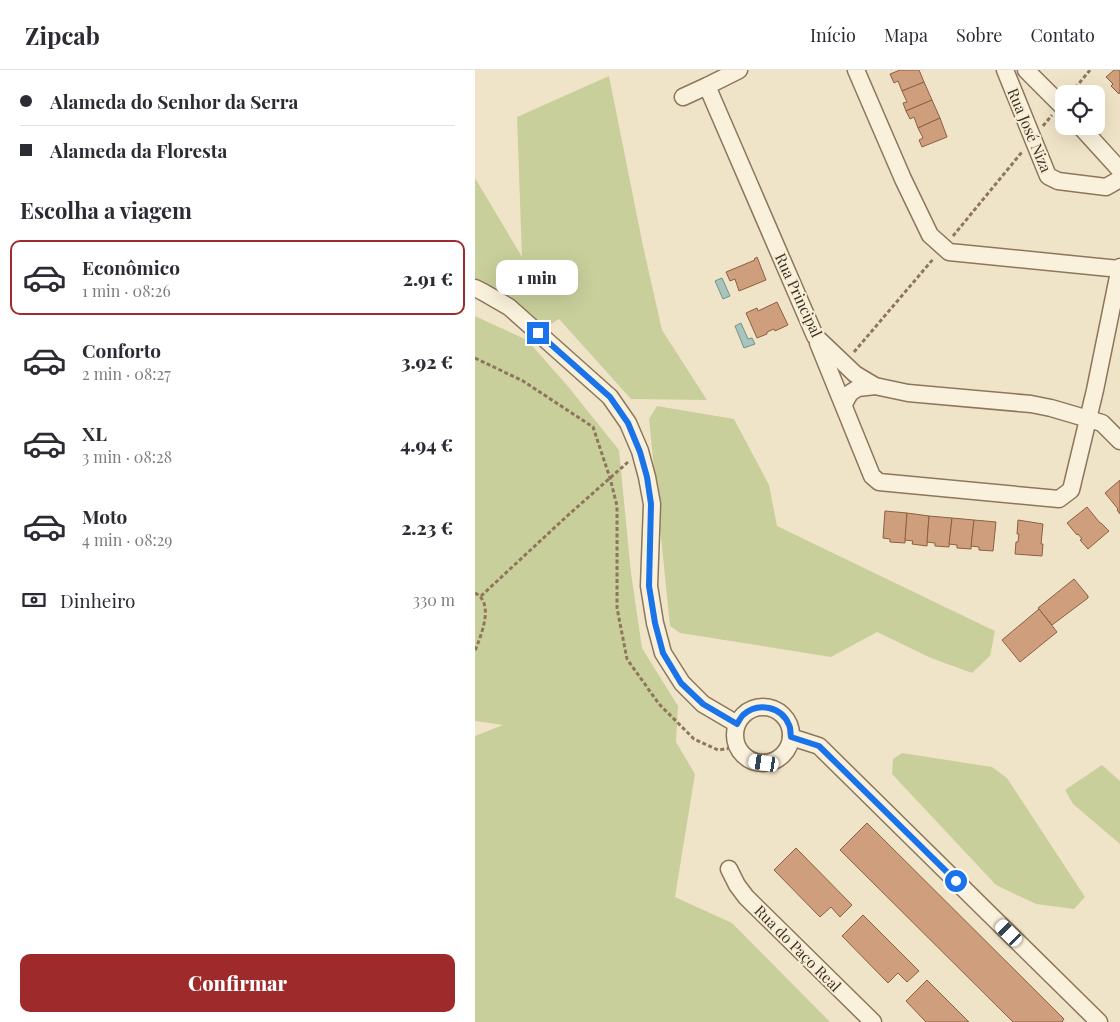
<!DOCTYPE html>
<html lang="pt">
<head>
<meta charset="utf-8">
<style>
	body { margin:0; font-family:"Playfair Display",serif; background:#f2f2f3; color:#2b2b33; height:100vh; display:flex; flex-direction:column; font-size:19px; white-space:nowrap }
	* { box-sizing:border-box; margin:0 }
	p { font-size:16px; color:#7c7c81 }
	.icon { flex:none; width:28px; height:28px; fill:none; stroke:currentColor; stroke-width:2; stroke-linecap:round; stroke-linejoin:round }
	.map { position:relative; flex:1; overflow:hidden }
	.panel { display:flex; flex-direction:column; background:#fff; width:475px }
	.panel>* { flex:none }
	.top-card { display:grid; align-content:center; height:110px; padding:0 20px; background:#fff }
	.buttons { position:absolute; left:580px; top:15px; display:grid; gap:10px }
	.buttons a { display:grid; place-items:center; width:50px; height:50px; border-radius:10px; background:#fff; box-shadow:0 5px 20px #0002; font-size:25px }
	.end { position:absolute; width:22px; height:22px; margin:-11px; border:6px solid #1a73e8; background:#fff; box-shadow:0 0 0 2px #fff }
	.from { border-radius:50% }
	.bubble { position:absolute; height:35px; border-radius:10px; background:#fff; box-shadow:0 5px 20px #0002; font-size:16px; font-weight:800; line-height:35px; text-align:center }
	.car { position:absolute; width:15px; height:30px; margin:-15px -8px; border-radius:6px; box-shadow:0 0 4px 1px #0007; background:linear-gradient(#fff 24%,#345 0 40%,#fff 0 76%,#345 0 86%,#fff 0) }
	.top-card b { display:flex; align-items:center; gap:18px; height:48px; font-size:19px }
	.top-card b+b { border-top:1px solid #e1e1e2 }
	.top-card i { width:12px; height:12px; background:#2b2b33 }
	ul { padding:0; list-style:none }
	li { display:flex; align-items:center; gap:15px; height:75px; margin:0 10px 8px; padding:0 10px; border:2px solid transparent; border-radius:10px }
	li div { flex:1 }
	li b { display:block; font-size:19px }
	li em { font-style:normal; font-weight:800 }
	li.selected { border-color:#9e2a2b }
	li>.icon { width:45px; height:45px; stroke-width:1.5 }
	h2 { padding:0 20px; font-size:22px; line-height:60px }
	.pay { display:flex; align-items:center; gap:12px; height:55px; padding:0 20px; font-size:19px }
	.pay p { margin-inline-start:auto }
	.action { display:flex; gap:10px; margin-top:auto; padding:10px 20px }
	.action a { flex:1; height:58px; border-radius:10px; background:#9e2a2b; color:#fff; font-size:20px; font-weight:800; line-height:58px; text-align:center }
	header { display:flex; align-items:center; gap:30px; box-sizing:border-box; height:70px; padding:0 25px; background:#fff; border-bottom:1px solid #e1e1e2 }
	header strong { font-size:24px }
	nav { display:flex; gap:28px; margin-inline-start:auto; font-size:18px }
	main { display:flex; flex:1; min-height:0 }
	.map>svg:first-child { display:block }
	.green { fill:#c9cf9b }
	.water { fill:#a9c4bc; stroke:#6f938a }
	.building { fill:#cf9f7d; stroke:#8d5f41 }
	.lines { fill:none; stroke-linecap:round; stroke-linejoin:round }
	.minor-casing { stroke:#8d765c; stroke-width:19 }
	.path { stroke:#8d765c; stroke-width:3; stroke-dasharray:4 2.5; stroke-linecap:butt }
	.minor { stroke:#faf1dc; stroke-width:16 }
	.route { stroke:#1a73e8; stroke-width:6 }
	.labels { text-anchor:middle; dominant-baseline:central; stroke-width:4; stroke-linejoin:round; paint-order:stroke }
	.street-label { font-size:15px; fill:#3d2e20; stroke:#f7eed8 }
</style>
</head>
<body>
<header>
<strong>Zipcab</strong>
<nav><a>Início</a><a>Mapa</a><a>Sobre</a><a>Contato</a></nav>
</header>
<main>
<section class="panel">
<div class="top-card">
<b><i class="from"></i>Alameda do Senhor da Serra</b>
<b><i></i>Alameda da Floresta</b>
</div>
<h2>Escolha a viagem</h2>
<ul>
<li class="selected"><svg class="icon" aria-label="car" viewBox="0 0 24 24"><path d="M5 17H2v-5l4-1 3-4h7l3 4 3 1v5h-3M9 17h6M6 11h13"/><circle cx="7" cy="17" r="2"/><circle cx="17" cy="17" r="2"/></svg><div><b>Econômico</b><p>1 min · 08:26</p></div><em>2.91 €</em></li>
<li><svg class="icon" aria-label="car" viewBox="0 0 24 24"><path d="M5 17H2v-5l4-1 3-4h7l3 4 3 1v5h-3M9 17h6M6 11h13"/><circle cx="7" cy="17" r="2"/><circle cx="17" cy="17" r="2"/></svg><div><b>Conforto</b><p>2 min · 08:27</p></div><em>3.92 €</em></li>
<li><svg class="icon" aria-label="car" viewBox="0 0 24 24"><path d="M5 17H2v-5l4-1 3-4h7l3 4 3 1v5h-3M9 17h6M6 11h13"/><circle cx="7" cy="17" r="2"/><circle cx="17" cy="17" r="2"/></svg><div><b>XL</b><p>3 min · 08:28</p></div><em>4.94 €</em></li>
<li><svg class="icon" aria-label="car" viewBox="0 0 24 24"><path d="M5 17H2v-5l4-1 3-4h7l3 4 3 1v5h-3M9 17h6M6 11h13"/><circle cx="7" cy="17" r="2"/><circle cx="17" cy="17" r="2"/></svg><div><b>Moto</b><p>4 min · 08:29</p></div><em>2.23 €</em></li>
</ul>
<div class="pay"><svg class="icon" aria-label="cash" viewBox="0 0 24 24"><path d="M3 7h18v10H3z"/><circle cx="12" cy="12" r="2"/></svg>Dinheiro<p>330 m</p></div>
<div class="action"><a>Confirmar</a></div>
</section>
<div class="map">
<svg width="645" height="952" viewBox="0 0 645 952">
	<rect width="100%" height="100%" fill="#f0e4c8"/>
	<g class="green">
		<path d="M 134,6 L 168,176 L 187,260 L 232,330 L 156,329 L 84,249 L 72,257 L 0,212 L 0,108 L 47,187 L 42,47 Z"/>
		<path d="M 0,246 L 52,270 L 91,314 L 144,380 L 156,503 L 167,578 L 203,636 L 201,672 L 220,704 L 200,827 L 257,853 L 355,952 L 0,952 L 0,666 L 28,655 L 0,651 Z"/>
		<path d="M 182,336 L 259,349 L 294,415 L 302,456 L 497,550 L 520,561 L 515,586 L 497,603 L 456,588 L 402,562 L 356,587 L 205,563 L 195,556 L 174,349 Z"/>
		<path d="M 427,683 L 517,697 L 532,708 L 610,827 L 599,839 L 561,834 L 521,815 L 417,704 L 418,689 Z"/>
		<path d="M 627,695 L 645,711 L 645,774 L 598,734 L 590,720 Z"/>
	</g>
	<g class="water">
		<path d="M 247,208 L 255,226 L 248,229 L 240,211 Z"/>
		<path d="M 266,253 L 273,269 L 277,268 L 280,274 L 269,278 L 260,256 Z"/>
	</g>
	<g class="building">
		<path d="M 425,0 L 444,0 L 449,12 L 427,21 L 423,11 L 419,13 L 415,4 Z"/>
		<path d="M 639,0 L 645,0 L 645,22 L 644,24 L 636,16 L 638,14 L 631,7 Z"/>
		<path d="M 449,12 L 457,30 L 431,41 L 428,33 L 432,32 L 427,21 Z"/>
		<path d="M 457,30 L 465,48 L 443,58 L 439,47 L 435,49 L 431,41 Z"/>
		<path d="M 465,48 L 472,67 L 447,77 L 444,70 L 448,68 L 443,58 Z"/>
		<path d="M 282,187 L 291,210 L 264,221 L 260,209 L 255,211 L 251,202 L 280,190 L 279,189 Z"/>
		<path d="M 302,232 L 313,255 L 300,261 L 299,259 L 292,262 L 292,264 L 282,268 L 271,243 L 282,238 L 283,241 Z"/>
		<path d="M 645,410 L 645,444 L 642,440 L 643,439 L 630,423 Z"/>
		<path d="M 612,437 L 625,453 L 626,453 L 634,461 L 613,479 L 605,470 L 607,469 L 603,464 L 602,465 L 592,453 Z"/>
		<path d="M 410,441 L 432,443 L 430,473 L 415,472 L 415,469 L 408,468 Z"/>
		<path d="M 432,443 L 454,446 L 452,476 L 437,474 L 438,471 L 430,470 Z"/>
		<path d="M 454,446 L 477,448 L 474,477 L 460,476 L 460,473 L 452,472 Z"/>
		<path d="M 477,448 L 499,450 L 496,479 L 482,478 L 482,475 L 474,474 Z"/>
		<path d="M 499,450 L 521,452 L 518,481 L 504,480 L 504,477 L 496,476 Z"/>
		<path d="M 543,450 L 568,454 L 566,474 L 568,474 L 567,486 L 540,484 L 541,472 L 543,472 L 544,464 L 542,464 Z"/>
		<path d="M 599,509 L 613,526 L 613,528 L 577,555 L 563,538 Z"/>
		<path d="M 564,539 L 582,562 L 545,592 L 527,570 Z"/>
		<path d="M 392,753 L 589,949 L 587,952 L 538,952 L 365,780 Z"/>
		<path d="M 321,778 L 377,835 L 365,847 L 356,837 L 345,847 L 299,800 Z"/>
		<path d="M 388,845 L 444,901 L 432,912 L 423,903 L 413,913 L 367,866 Z"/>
		<path d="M 452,910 L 494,952 L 451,952 L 431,931 Z"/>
	</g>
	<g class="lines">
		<g class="minor-casing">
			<g id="minor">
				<path d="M 381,0 L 428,109 L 455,165 L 474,182 L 645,199"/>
				<path d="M 530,0 L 573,106 L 583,111 L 631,117 L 645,109"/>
				<path d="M 551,0 L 589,38"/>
				<path d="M 232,16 L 340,266 L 380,304 L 400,316 L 433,323 L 556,334 L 576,338 L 627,353 L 645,371"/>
				<path d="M 208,27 L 232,16 L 264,0"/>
				<path d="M 605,56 L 645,100"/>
				<path d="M 0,218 L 8,222 L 34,237 L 135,327 L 153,353 L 165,381 L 172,407 L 177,434 L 174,516 L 180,553 L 188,583 L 207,613 L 228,634 L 262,654"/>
				<path d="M 343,273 L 397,406 L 404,412 L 584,429 L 596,420 L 620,320 L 645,197"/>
				<path d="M 369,334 L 375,323 L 383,318 L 400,316"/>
				<circle cx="288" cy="665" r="28"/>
				<path d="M 316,667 L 344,676 L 624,952"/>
				<path d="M 254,799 L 262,815 L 271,827 L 398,952"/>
			</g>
		</g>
		<g class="path">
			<path d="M 596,23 L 615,0"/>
			<path d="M 568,56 L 577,45"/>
			<path d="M 478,166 L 547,82"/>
			<path d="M 379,282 L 459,188"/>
			<path d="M 0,288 L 48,311 L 118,357 L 135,408 L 142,436 L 142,538 L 152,589 L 184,634 L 219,669 L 243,680 L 263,677"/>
			<path d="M 0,523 C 20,533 6,565 0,581"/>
			<path d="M 6,526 L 91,447 L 153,392"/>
		</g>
		<use href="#minor" class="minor"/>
	</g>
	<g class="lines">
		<path class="route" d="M 63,263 L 135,327 L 153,353 L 165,382 L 172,407 L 176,434 L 174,516 L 180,553 L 188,583 L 206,613 L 228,634 L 262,654 C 264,651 266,647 268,645 C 283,631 307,637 314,655 C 316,658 315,663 316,667 L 344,676 L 481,811"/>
	</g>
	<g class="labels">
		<g class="street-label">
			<text transform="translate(555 60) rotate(67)">Rua José Niza</text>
			<text transform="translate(324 225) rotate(65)">Rua Principal</text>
			<text transform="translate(323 878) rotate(45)">Rua do Paço Real</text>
		</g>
	</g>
</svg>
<div class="buttons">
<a><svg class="icon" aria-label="locate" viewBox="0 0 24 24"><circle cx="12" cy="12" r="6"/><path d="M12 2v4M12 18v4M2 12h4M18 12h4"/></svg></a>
</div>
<i class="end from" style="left:481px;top:811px"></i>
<i class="end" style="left:63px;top:263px"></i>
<div class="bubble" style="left:21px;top:190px;width:82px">1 min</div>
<i class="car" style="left:289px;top:693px;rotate:279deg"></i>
<i class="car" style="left:534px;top:863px;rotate:315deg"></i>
</div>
</main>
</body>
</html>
